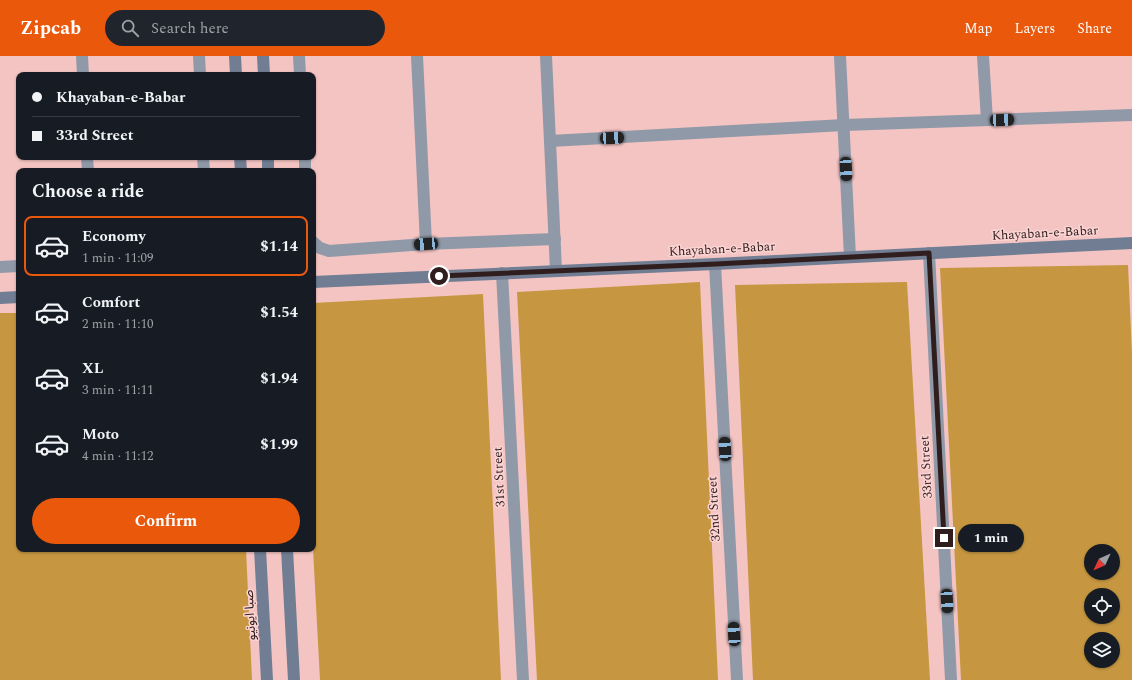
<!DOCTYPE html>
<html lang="en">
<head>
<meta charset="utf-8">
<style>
	body { margin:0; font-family:Spectral,"Noto Sans Arabic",serif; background:#20242c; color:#f1f3f6; height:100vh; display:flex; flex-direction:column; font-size:15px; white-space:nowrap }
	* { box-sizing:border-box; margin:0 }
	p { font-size:13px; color:#9ea1a6 }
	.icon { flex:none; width:22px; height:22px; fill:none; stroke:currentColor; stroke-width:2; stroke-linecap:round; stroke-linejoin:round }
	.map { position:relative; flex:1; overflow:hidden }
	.sheet { position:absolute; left:16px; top:112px; width:300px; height:384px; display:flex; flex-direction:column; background:#171b24; border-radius:8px; box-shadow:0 1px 3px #0004 }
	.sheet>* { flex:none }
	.guide { position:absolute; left:16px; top:16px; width:300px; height:88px; border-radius:8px; box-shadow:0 1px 3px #0004; display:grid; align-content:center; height:88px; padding:0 16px; background:#171b24 }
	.needle { width:26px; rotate:226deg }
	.controls { position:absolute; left:1084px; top:488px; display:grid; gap:8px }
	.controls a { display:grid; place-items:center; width:36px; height:36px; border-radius:50%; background:#171b24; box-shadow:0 1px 3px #0004; font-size:20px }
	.end { position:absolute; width:18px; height:18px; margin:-9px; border:5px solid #301e1e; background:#fff; box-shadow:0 0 0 2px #fff }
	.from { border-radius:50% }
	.bubble { position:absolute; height:28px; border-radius:14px; background:#171b24; box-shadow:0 1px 3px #0004; font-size:13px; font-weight:700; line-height:28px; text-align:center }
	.car { position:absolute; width:12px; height:24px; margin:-12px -6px; border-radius:5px; box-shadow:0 0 3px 1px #0007; background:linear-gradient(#222 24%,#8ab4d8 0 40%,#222 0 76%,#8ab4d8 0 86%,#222 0) }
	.guide b { display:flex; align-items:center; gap:14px; height:38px; font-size:15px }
	.guide b+b { border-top:1px solid #363941 }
	.guide i { width:10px; height:10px; background:#f1f3f6 }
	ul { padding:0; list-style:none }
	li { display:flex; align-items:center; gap:12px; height:60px; margin:0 8px 6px; padding:0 8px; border:2px solid transparent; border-radius:8px }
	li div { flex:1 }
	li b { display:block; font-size:15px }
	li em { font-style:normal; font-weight:700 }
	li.selected { border-color:#ea580c }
	li>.icon { width:36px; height:36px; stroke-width:1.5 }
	h2 { padding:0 16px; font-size:18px; line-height:48px }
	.action { display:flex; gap:8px; margin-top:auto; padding:8px 16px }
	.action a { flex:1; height:46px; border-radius:24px; background:#ea580c; color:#fff; font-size:16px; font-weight:700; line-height:46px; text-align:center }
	header { display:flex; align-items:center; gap:24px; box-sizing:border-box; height:56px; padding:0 20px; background:#ea580c; color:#fff }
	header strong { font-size:19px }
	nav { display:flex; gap:22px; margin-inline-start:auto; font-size:14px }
	.search { width:280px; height:36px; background:#20242c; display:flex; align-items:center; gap:10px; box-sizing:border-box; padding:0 14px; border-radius:22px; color:#9ea1a6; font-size:15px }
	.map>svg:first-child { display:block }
	.green { fill:#c69740; fill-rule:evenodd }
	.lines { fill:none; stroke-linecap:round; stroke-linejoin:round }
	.street { stroke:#9099a8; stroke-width:12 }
	.secondary { stroke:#707d93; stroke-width:12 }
	.route { stroke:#301e1e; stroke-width:5 }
	.labels { text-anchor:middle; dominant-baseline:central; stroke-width:3; stroke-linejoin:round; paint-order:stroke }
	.street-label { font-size:13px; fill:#301e1e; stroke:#fbd4d3 }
</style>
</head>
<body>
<header>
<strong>Zipcab</strong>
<div class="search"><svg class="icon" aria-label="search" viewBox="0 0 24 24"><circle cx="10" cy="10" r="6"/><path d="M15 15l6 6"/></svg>Search here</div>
<nav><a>Map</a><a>Layers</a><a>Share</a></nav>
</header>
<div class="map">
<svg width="1132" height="624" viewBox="0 0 1132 624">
	<rect width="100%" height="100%" fill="#f4c4c3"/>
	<g class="green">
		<path d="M 1128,209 L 1132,297 L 1132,624 L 961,624 L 940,212 ZM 1091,495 L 1113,495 L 1113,517 L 1091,517 ZM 1091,539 L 1113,539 L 1113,561 L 1091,561 ZM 1091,583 L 1113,583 L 1113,605 L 1091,605 Z"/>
		<path d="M 700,226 L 718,624 L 537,624 L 517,236 Z"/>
		<path d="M 907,226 L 930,624 L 753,624 L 735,229 Z"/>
		<path d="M 483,238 L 501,624 L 320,624 L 313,493 L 313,247 Z"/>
		<path d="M 0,257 L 19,257 L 19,493 L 246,493 L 252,624 L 0,624 Z"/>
	</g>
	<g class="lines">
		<g class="street">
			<path d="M 82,0 L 83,19"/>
			<path d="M 199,0 L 200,19"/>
			<path d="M 299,0 L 300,19"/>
			<path d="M 417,0 L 426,188"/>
			<path d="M 546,0 L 556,214"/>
			<path d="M 840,0 L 850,201"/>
			<path d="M 983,0 L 987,64"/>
			<path d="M 550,85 L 844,69 L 1132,59"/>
			<path d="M 87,101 L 88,115"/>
			<path d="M 203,101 L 204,115"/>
			<path d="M 305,101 L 305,115"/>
			<path d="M 313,186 L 320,192 L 329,195 L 426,188 L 555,183"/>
			<path d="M 929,197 L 951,624"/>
			<path d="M 715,208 L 737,624"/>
			<path d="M 0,211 L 19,210"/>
			<path d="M 502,217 L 523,624"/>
		</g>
		<g class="secondary">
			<path d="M 235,0 L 236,19"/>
			<path d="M 263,0 L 264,19"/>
			<path d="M 240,101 L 241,115"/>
			<path d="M 268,101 L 268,115"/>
			<path d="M 313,226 L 715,208 L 1132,187"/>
			<path d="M 0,242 L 19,241"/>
			<path d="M 260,493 L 267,624"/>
			<path d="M 287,493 L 294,624"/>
		</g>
	</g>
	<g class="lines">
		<path class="route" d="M 439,220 L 716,208 L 929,197 L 944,482"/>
	</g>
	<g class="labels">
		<g class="street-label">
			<text transform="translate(1045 177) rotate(-3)">Khayaban-e-Babar</text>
			<text transform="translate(722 193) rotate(-3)">Khayaban-e-Babar</text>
			<text transform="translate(926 411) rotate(-93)">33rd Street</text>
			<text transform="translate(499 421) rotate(-93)">31st Street</text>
			<text transform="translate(714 453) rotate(-93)">32nd Street</text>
			<text transform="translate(250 559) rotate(-93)">صبا ایونیو</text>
		</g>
	</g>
</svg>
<div class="controls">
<a><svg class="needle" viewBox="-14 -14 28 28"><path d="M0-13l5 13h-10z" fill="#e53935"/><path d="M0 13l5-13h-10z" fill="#9ea1a6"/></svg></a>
<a><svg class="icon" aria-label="locate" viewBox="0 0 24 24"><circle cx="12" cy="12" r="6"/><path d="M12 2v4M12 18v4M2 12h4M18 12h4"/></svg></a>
<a><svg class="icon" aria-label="layers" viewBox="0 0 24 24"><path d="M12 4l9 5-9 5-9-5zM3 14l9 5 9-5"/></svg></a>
</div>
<i class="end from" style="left:439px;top:220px"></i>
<i class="end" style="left:944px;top:482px"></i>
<div class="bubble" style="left:958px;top:468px;width:66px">1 min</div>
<i class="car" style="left:1002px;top:64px;rotate:88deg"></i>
<i class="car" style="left:612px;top:82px;rotate:87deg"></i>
<i class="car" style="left:846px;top:113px;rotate:177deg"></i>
<i class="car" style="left:426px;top:188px;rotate:266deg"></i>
<i class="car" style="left:725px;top:393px;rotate:357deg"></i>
<i class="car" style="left:947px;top:545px;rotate:177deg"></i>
<i class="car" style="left:734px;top:578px;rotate:357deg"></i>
<div class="guide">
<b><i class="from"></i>Khayaban-e-Babar</b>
<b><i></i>33rd Street</b>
</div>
<section class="sheet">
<h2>Choose a ride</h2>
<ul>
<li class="selected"><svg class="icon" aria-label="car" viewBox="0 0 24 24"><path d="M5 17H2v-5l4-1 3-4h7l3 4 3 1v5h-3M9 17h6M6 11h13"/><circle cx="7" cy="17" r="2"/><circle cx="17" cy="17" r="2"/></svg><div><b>Economy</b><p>1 min · 11:09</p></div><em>$1.14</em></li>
<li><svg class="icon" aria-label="car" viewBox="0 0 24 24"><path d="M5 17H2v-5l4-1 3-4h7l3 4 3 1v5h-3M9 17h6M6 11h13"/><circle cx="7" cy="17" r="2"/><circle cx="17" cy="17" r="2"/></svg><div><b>Comfort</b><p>2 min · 11:10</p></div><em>$1.54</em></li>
<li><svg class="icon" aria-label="car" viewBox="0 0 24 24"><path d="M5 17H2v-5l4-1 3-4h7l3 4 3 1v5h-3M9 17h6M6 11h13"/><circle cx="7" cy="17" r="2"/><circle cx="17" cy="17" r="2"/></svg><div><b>XL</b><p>3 min · 11:11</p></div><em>$1.94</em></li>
<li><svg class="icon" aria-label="car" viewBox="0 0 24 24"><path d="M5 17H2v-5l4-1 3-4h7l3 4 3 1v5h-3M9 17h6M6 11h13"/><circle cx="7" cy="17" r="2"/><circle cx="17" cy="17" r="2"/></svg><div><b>Moto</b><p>4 min · 11:12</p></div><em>$1.99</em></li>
</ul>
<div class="action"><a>Confirm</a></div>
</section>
</div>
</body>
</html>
